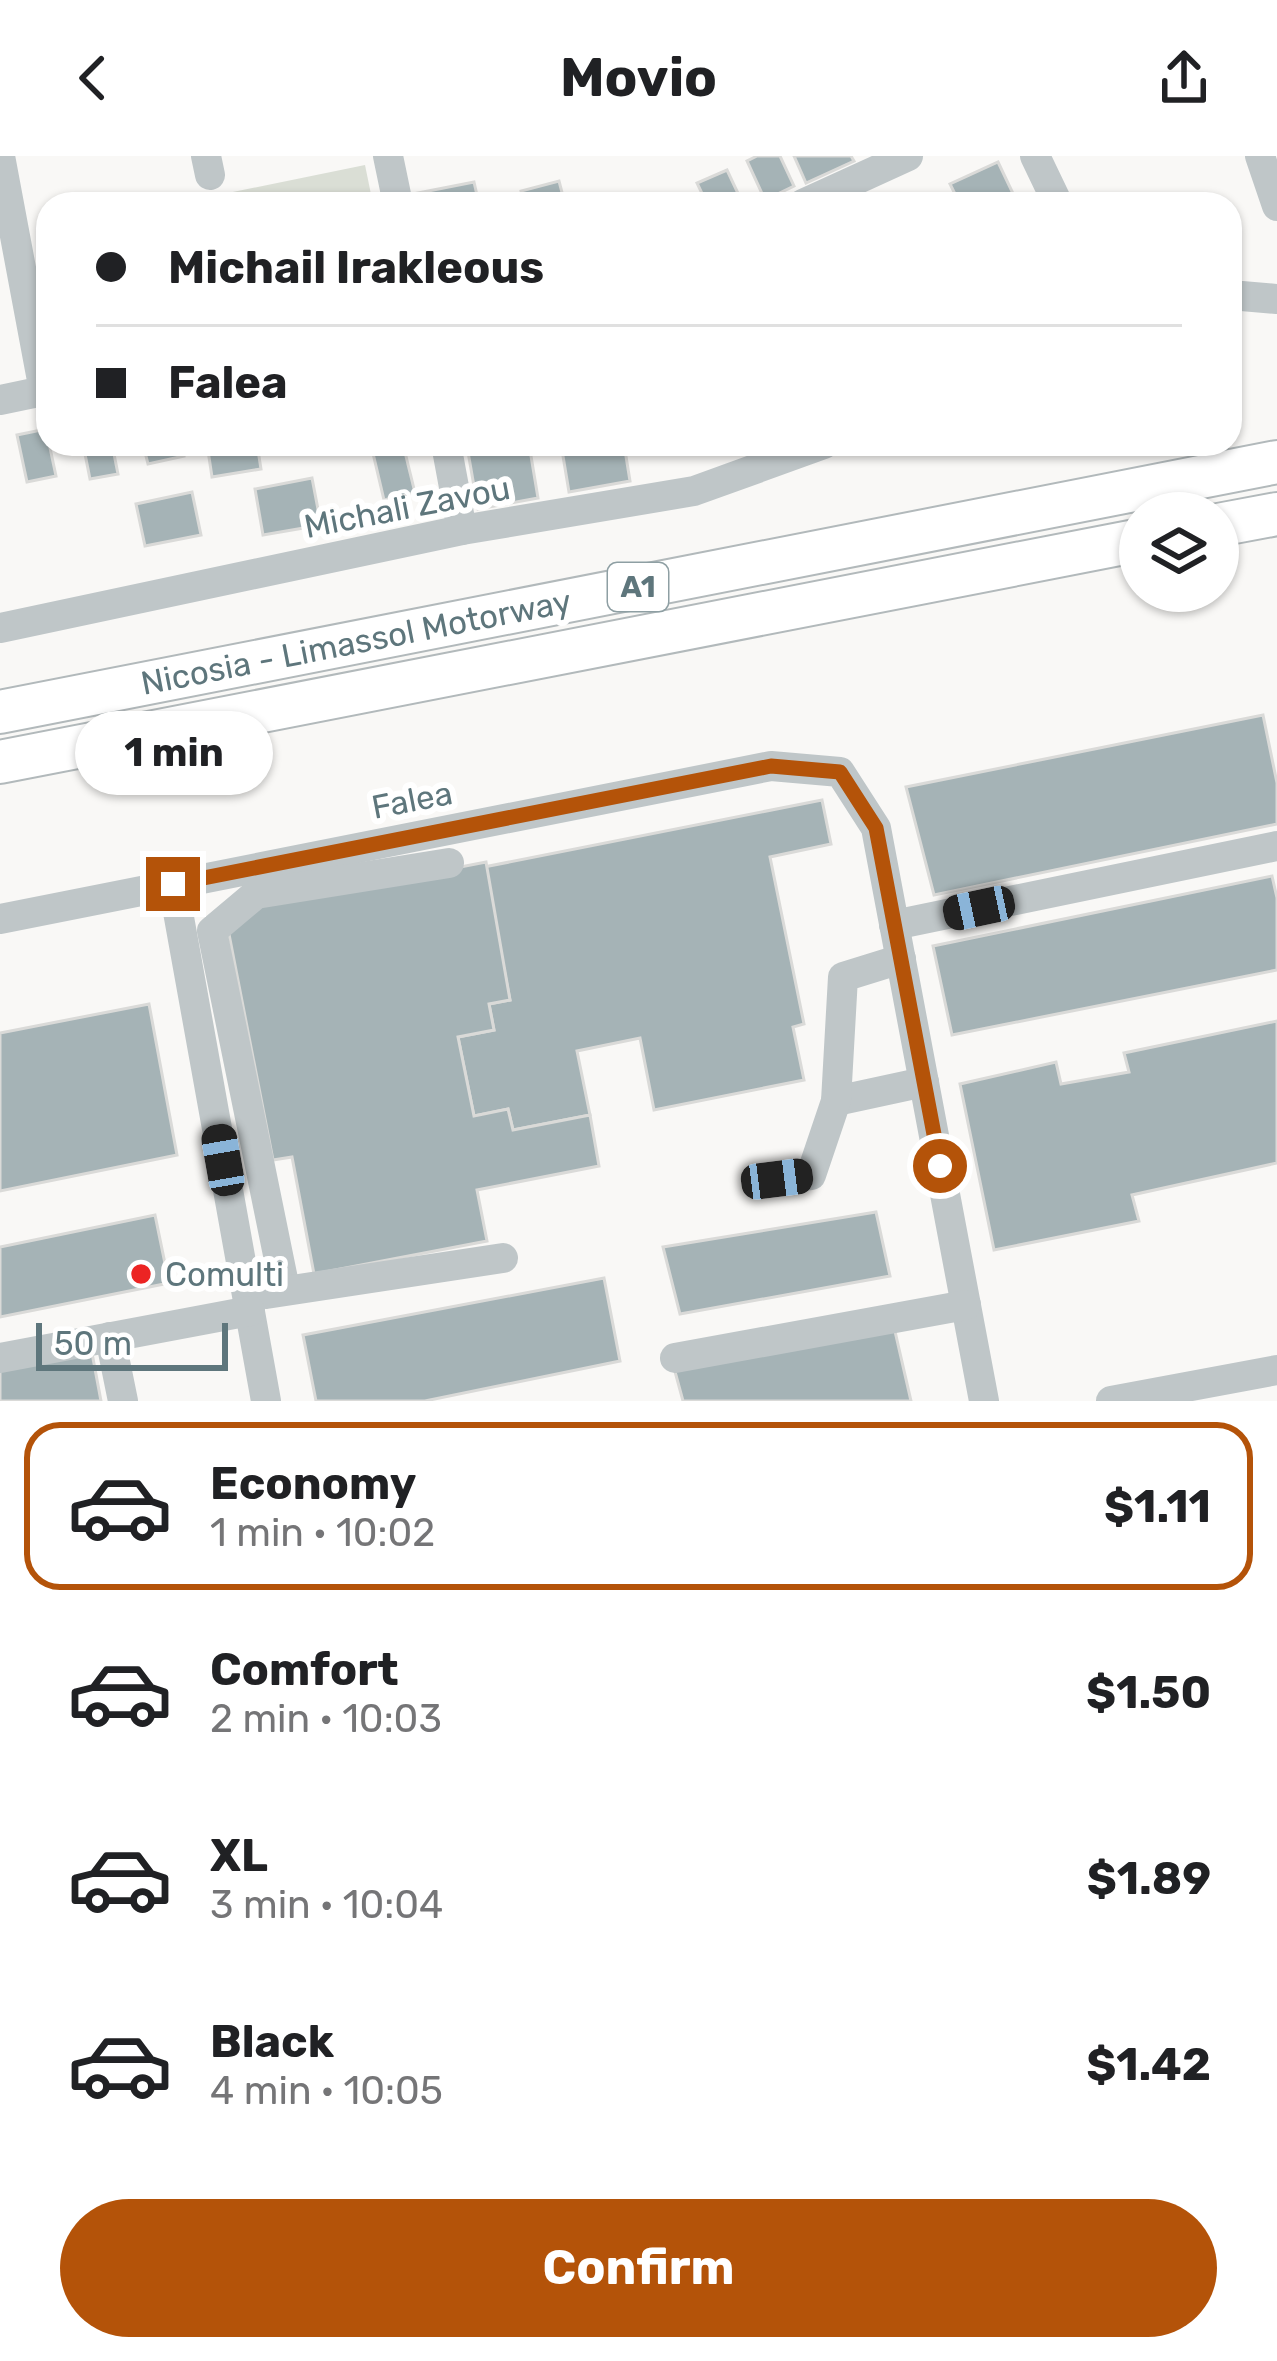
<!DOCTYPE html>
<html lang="en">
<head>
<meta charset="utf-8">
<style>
	body { margin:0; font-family:Rubik,sans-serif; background:#f6f6f6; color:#202124; height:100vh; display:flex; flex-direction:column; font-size:45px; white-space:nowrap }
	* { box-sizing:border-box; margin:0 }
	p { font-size:39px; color:#757577 }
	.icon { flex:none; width:66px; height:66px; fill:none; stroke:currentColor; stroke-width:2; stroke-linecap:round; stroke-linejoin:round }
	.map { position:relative; height:1245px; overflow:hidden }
	.side { display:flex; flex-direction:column; background:#fff; flex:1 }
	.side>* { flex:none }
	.hud { position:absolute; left:36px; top:36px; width:1206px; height:264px; border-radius:36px; box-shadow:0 3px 9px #0004; display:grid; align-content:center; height:264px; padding:0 60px; background:#fff }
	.buttons { position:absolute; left:1119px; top:336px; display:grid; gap:24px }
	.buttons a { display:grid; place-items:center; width:120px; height:120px; border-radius:50%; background:#fff; box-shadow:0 3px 9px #0004; font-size:60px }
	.scale { position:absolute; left:36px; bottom:30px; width:192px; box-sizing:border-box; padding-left:12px; border:6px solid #5e767c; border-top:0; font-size:33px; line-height:42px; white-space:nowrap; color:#5e767c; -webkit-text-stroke:9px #fff; paint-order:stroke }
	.end { position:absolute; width:54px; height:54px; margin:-27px; border:15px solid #b45309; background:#fff; box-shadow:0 0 0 6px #fff }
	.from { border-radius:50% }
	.bubble { position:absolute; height:84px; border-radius:42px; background:#fff; box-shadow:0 3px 9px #0004; font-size:39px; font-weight:700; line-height:84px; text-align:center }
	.car { position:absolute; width:36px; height:72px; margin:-36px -18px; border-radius:15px; box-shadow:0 0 9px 3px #0007; background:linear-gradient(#222 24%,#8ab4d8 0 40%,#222 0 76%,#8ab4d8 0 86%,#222 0) }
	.hud b { display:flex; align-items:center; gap:42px; height:114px; font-size:45px }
	.hud b+b { border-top:3px solid #e0e0e0 }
	.hud i { width:30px; height:30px; background:#202124 }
	ul { padding:21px 0 0; list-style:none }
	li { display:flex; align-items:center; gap:36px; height:168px; margin:0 24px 18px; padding:0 36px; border:6px solid transparent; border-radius:36px }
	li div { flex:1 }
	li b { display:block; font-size:45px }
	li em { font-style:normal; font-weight:700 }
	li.active { border-color:#b45309 }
	li>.icon { width:108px; height:108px; stroke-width:1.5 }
	.cta { display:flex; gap:24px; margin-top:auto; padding:24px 60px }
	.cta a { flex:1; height:138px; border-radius:72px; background:#b45309; color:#fff; font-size:48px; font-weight:700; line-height:138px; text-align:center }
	header { display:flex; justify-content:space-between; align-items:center; height:156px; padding:0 60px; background:#fff; font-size:54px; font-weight:700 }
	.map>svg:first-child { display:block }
	.green { fill:#daded5 }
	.building { fill:#a5b3b6; stroke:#dadad8; stroke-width:3 }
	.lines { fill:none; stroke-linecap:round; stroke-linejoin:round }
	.highway-casing { stroke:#b2b9bb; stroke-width:46 }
	.minor { stroke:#bfc6c8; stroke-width:30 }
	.highway { stroke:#fff; stroke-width:42 }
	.route { stroke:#b45309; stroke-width:15 }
	.poi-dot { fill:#ec2423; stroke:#fff; stroke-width:4.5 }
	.labels { text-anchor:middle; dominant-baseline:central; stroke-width:12; stroke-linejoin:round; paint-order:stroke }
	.shield { fill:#fff; stroke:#8e9fa3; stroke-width:3 }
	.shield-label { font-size:30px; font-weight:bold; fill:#5e767c }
	.street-label { font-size:33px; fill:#5e767c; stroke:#fff }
	.poi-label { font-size:33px; fill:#5e767c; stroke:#fff; text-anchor:start }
</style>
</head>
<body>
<header><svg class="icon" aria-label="back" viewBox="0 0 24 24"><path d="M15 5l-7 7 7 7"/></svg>Movio<svg class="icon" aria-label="share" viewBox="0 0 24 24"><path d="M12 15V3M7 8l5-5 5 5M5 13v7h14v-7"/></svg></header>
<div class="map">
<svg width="1277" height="1245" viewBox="0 0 1277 1245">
	<rect width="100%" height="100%" fill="#f9f8f6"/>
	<path class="green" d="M 365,9 L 373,48 L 174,48 Z"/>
	<g class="building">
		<path d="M 757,0 L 780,0 L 794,30 L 765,44 L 747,5 Z"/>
		<path d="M 794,0 L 851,0 L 854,5 L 806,27 Z"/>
		<path d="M 998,6 L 1018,48 L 960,48 L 950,28 Z"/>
		<path d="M 727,14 L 743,48 L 707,48 L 697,27 Z"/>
		<path d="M 559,25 L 565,48 L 524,48 L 521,35 Z"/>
		<path d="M 474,26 L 479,48 L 415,48 L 413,38 Z"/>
		<path d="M 46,273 L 56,320 L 27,326 L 17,279 Z"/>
		<path d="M 83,288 L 112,288 L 118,318 L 90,323 Z"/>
		<path d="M 143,288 L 182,288 L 184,300 L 148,308 Z"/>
		<path d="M 207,288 L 257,288 L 261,313 L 212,321 Z"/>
		<path d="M 393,288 L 403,288 L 415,337 L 384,344 L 372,293 Z"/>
		<path d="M 516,288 L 529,288 L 538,342 L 478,353 L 468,296 Z"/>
		<path d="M 561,288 L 624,288 L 630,325 L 569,336 Z"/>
		<path d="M 312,322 L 321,369 L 263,379 L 255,333 Z"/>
		<path d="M 192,336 L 201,379 L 145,390 L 136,348 Z"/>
		<path d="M 1263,559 L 1277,627 L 1277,668 L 934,739 L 906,631 Z"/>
		<path d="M 822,644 L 831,688 L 770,701 L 804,868 L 793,871 L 804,924 L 654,954 L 640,882 L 577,895 L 590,959 L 513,974 L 508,953 L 474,960 L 458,881 L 494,874 L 489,848 L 510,844 L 484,711 Z"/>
		<path d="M 486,706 L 510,844 L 489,848 L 494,874 L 458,881 L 474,960 L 508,953 L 513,974 L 590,959 L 599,1010 L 477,1034 L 487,1085 L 314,1118 L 292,1001 L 273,1004 L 228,773 L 249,752 Z"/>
		<path d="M 1272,720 L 1277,742 L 1277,814 L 952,879 L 933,790 Z"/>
		<path d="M 149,848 L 177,999 L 0,1035 L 0,877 Z"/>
		<path d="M 1277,865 L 1277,1007 L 1132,1039 L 1139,1065 L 994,1094 L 960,928 L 1056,906 L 1061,928 L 1129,916 L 1124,897 Z"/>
		<path d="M 876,1056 L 890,1120 L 680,1158 L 663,1091 Z"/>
		<path d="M 155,1059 L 169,1127 L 0,1161 L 0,1091 Z"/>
		<path d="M 604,1122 L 620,1205 L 425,1245 L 316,1245 L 303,1179 Z"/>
		<path d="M 894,1171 L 911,1245 L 683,1245 L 674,1212 Z"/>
		<path d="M 92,1197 L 101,1245 L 0,1245 L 0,1214 Z"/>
	</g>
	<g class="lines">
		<g class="highway-casing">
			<g id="highway">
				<path d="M 1218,369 L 1277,358"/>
				<path d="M 0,556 L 1277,306"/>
				<path d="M 0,606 L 1140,384"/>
			</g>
		</g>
		<g class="minor">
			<path d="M 0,0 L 44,235"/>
			<path d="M 206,0 L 210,19"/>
			<path d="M 388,0 L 398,48"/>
			<path d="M 1035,0 L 1058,48"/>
			<path d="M 1260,0 L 1277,50"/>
			<path d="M 803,48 L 908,0"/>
			<path d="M 1230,139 L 1277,143"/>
			<path d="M 0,244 L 48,234"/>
			<path d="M 446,288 L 462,374"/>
			<path d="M 0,472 L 462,374 L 694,335 L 824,288"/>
			<path d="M 173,728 L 266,1245"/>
			<path d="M 0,763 L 771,610 L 840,616 L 876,672 L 984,1245"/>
			<path d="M 894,769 L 1277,690"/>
			<path d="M 836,945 L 924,926"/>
			<path d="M 777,1023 L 811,1019 L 836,945 L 843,821 L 901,803"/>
			<path d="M 285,1133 L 212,775 L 256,738 L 449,707"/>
			<path d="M 266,1138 L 503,1102"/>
			<path d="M 110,1181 L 123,1245"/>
			<path d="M 0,1202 L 250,1155"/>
			<path d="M 675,1202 L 966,1149"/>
			<path d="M 1111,1245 L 1277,1214"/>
		</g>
		<use href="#highway" class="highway"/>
	</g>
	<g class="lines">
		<path class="route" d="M 173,728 L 771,610 L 840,616 L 876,672 L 940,1010"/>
	</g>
	<circle class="poi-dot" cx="141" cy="1118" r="12"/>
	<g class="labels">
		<rect class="shield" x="608" y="407" width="60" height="48" rx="9"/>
		<g class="shield-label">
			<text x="638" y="431">A1</text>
		</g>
		<g class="street-label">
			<text transform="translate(407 351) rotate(-11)">Michali Zavou</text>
			<text transform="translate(356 486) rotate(-11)">Nicosia - Limassol Motorway</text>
			<text transform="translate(412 644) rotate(-11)">Falea</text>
		</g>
		<g class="poi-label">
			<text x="165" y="1118">Comulti</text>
		</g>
	</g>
</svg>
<div class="buttons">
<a><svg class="icon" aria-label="layers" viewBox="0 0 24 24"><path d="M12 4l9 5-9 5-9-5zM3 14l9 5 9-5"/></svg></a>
</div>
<div class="scale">50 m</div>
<i class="end from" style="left:940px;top:1010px"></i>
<i class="end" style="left:173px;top:728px"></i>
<div class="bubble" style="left:75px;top:555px;width:198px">1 min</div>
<i class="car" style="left:979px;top:752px;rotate:258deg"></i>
<i class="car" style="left:223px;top:1004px;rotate:350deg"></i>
<i class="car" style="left:777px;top:1023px;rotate:83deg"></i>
<div class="hud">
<b><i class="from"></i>Michail Irakleous</b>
<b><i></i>Falea</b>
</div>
</div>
<section class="side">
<ul>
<li class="active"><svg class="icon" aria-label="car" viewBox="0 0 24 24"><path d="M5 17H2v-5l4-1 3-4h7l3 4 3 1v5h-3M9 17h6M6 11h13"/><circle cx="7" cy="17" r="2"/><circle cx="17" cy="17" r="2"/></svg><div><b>Economy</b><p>1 min · 10:02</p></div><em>$1.11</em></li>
<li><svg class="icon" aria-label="car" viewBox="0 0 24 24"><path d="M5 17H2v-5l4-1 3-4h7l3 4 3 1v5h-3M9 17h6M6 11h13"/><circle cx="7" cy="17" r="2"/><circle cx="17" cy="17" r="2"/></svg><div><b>Comfort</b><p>2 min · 10:03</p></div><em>$1.50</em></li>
<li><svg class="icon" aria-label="car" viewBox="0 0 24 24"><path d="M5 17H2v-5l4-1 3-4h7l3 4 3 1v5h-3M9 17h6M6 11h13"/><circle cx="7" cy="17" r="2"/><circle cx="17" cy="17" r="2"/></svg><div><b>XL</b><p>3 min · 10:04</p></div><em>$1.89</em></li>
<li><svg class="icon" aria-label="car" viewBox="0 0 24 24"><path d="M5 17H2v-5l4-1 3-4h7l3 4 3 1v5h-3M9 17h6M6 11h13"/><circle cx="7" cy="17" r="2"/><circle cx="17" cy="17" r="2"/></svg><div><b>Black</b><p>4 min · 10:05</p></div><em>$1.42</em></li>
</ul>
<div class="cta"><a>Confirm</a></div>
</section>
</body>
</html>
